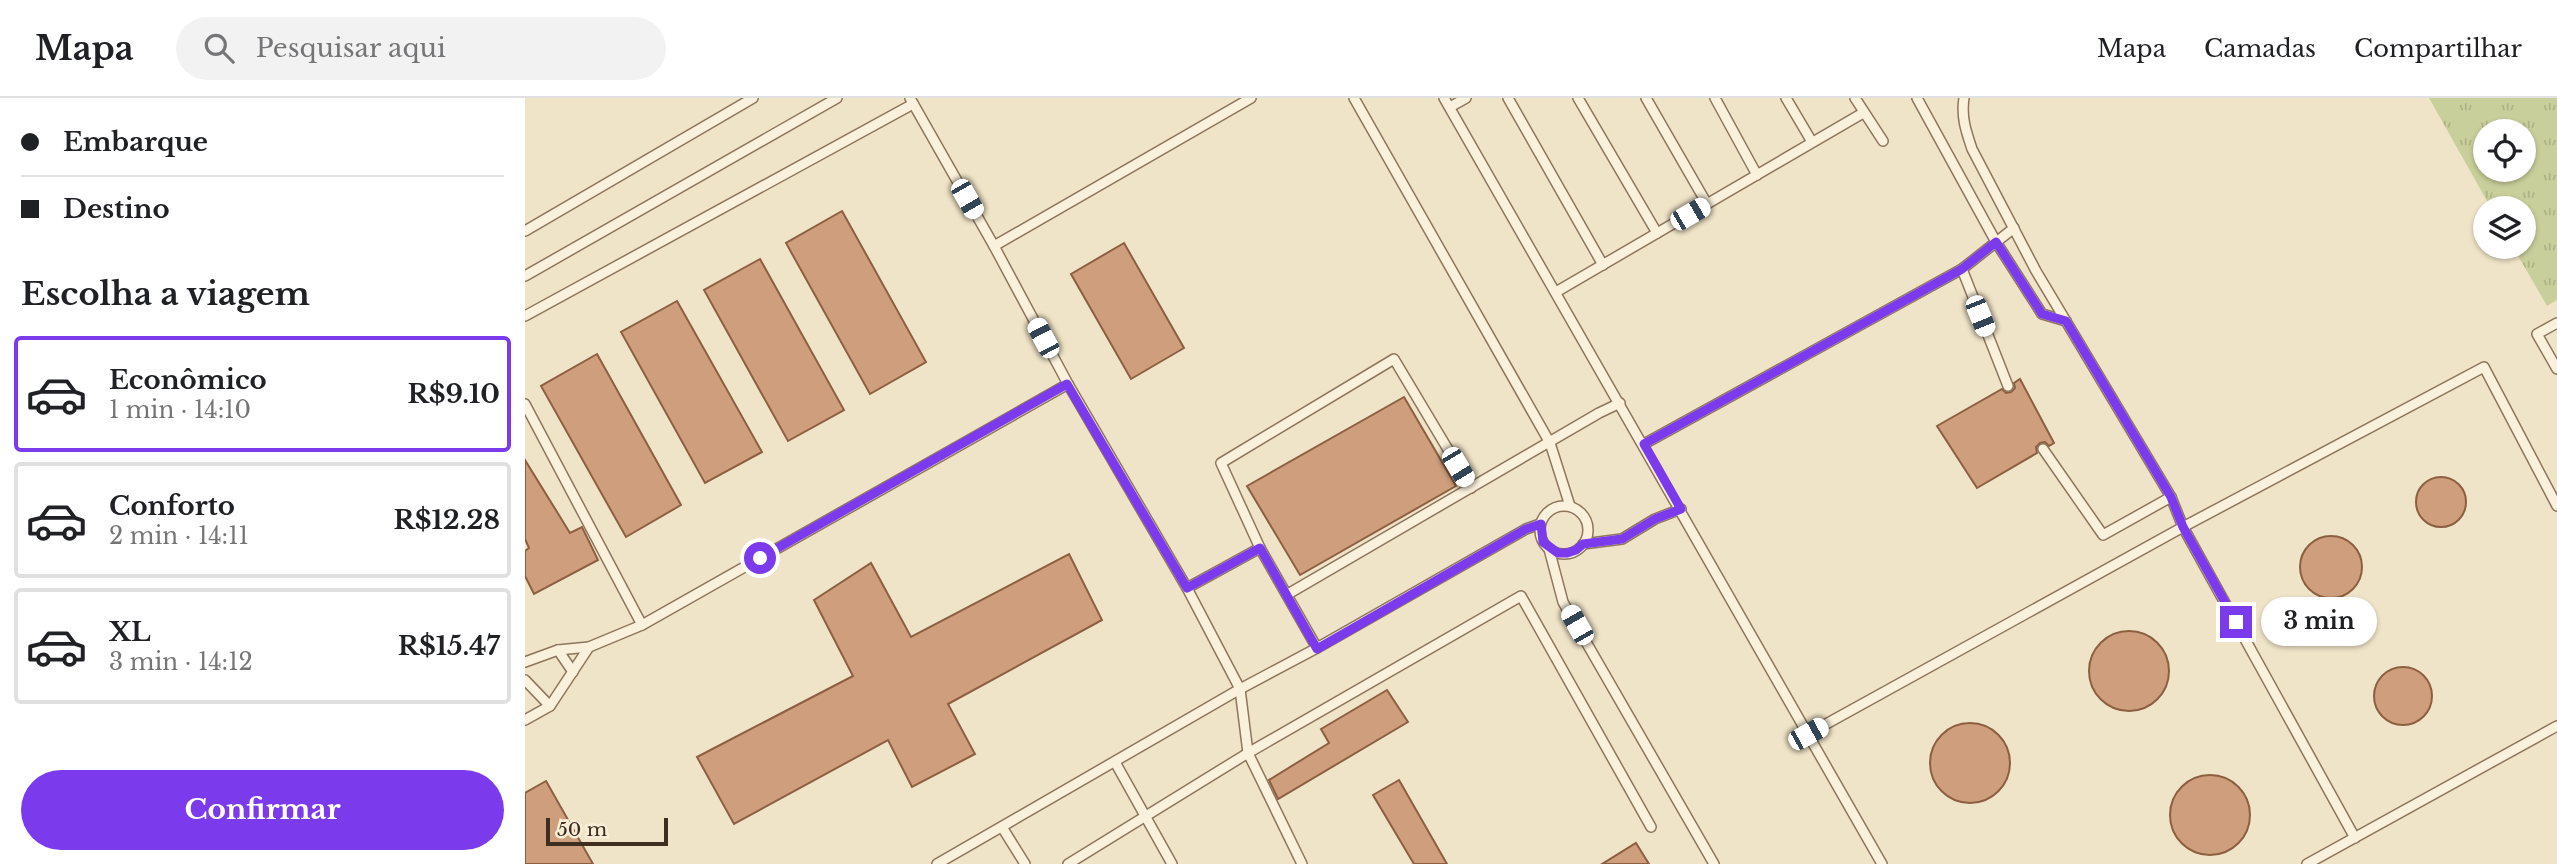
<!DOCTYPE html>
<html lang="pt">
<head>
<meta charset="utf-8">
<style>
	body { margin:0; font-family:"Libre Baskerville",serif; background:#f2f2f2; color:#202124; height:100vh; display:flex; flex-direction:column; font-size:26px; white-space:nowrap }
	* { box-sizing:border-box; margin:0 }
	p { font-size:23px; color:#757577 }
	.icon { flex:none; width:38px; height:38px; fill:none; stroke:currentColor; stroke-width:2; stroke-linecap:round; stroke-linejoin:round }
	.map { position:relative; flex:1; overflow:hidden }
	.sheet { display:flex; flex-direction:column; background:#fff; width:525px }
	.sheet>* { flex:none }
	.top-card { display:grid; align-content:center; height:154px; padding:0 21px; background:#fff }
	.tools { position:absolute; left:1948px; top:21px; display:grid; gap:14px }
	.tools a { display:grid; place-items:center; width:63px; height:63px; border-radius:50%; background:#fff; box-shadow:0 2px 5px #0004; font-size:35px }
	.scale { position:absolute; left:21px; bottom:18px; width:122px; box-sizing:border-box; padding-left:7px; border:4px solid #3d2e20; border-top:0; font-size:19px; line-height:24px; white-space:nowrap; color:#3d2e20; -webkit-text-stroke:5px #f7eed8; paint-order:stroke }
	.end { position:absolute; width:32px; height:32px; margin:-16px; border:9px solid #7c3aed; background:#fff; box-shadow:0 0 0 4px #fff }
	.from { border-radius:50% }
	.bubble { position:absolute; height:49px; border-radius:24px; background:#fff; box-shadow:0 2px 5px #0004; font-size:23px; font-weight:700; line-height:49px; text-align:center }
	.car { position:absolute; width:21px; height:42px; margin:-21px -10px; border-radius:9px; box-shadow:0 0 5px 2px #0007; background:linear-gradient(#fff 24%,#345 0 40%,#fff 0 76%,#345 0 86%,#fff 0) }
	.top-card b { display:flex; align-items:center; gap:24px; height:66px; font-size:26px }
	.top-card b+b { border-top:2px solid #e0e0e0 }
	.top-card i { width:18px; height:18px; background:#202124 }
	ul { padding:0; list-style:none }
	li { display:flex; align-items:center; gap:21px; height:116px; margin:0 14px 10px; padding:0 7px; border:4px solid #e0e0e0; border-radius:7px }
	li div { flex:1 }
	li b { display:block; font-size:26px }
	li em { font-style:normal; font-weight:700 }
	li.on { border-color:#7c3aed }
	li>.icon { width:63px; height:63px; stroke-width:1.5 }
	h2 { padding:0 21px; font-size:32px; line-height:84px }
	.primary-button { display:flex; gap:14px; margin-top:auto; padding:14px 21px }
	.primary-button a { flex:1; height:80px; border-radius:42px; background:#7c3aed; color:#fff; font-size:28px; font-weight:700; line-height:80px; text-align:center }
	header { display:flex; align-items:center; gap:42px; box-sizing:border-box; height:98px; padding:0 35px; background:#fff; border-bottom:2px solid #e0e0e0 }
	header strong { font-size:33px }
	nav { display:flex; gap:38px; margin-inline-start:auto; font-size:24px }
	.search { width:490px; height:63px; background:#f2f2f2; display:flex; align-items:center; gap:18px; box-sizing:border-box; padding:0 24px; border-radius:38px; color:#757577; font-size:26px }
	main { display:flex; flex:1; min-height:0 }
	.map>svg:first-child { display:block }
	.grass { fill:url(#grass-tufts); fill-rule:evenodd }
	.building { fill:#cf9f7d; stroke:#8d5f41; stroke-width:2 }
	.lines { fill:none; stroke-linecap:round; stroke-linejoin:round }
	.service-casing { stroke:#8d765c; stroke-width:12 }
	.service { stroke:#faf1dc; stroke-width:9 }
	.route { stroke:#7c3aed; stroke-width:9 }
</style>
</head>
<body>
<header>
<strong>Mapa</strong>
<div class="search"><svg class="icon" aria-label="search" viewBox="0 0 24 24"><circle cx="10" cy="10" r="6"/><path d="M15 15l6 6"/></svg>Pesquisar aqui</div>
<nav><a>Mapa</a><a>Camadas</a><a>Compartilhar</a></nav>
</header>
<main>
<section class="sheet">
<div class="top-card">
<b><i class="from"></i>Embarque</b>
<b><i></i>Destino</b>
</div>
<h2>Escolha a viagem</h2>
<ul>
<li class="on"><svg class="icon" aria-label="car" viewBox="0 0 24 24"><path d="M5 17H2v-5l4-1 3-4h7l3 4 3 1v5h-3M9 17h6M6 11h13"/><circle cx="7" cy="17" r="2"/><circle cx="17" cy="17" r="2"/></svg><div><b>Econômico</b><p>1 min · 14:10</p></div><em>R$9.10</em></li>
<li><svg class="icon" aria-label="car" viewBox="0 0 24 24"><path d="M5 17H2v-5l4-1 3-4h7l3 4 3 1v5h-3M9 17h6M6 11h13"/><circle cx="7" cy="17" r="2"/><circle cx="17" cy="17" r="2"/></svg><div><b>Conforto</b><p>2 min · 14:11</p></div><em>R$12.28</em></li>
<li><svg class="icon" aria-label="car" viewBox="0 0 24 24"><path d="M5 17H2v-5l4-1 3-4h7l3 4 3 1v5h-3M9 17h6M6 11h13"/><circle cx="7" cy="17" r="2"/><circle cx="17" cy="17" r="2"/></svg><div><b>XL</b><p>3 min · 14:12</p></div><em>R$15.47</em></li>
</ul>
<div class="primary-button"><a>Confirmar</a></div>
</section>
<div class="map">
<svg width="2032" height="766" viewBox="0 0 2032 766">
	<defs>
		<pattern id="grass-tufts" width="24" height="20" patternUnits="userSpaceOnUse" patternTransform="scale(1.75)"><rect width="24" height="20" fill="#c9cf9b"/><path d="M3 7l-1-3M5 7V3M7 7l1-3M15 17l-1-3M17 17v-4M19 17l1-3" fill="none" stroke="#aeb285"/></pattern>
	</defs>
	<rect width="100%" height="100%" fill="#f0e4c8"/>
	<path class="grass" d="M 1904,0 L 2032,0 L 2032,202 L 2022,208 L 1988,149 L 1998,149 L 1998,110 L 1966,110 ZM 1960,33 L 1998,33 L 1998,72 L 1960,72 Z"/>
	<g class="building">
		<path d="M 317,113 L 401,264 L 345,296 L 261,145 Z"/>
		<path d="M 599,145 L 659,250 L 606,281 L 546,176 Z"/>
		<path d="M 235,161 L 319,312 L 263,343 L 179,192 Z"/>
		<path d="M 152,203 L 237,354 L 180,385 L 96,234 Z"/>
		<path d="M 72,256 L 156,407 L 101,439 L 16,288 Z"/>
		<path d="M 1495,281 L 1529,345 L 1524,348 L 1520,344 L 1515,345 L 1511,349 L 1512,355 L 1452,390 L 1412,328 L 1477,291 L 1481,295 L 1486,294 L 1490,290 L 1489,285 Z"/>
		<path d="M 879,299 L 931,388 L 775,477 L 722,388 Z"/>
		<path d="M 0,362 L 45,435 L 57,429 L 73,462 L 9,496 L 0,478 L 0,453 L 4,450 L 0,441 Z"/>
		<circle cx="1916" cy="404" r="25"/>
		<circle cx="1806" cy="469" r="31"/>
		<path d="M 544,456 L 577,522 L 423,606 L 450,656 L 387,689 L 363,642 L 209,726 L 172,659 L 328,578 L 289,502 L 346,465 L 386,539 Z"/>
		<circle cx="1604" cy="573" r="40"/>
		<circle cx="1878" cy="598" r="29"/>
		<path d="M 862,592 L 883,624 L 753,701 L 744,682 L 804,645 L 796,631 Z"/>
		<circle cx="1445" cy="665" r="40"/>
		<circle cx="1685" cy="717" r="40"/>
		<path d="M 874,682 L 922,766 L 889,766 L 848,697 Z"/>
		<path d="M 21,683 L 68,766 L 0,766 L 0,695 Z"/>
		<path d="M 1111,745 L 1124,766 L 1077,766 Z"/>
	</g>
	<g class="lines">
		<g class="service-casing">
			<g id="service">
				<path d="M 385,0 L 469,148 L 543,286 L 662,490 L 715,591 L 723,655 L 777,766"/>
				<path d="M 829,0 L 1025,345 L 1045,408"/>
				<path d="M 919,0 L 1357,766"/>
				<path d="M 983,0 L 1078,167"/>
				<path d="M 1053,0 L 1132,135"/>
				<path d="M 1121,0 L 1182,106"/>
				<path d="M 1190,0 L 1232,77"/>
				<path d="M 1261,0 L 1287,44"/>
				<path d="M 1330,0 L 1358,43"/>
				<path d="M 1392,0 L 1471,144 L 1517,216 L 1541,223"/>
				<path d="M 1439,0 C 1436,19 1441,33 1447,51 L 1511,173 L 1646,399"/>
				<path d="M 925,9 L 941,0"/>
				<path d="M 0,133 L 228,0"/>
				<path d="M 469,148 L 726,0"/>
				<path d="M 1437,171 L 1489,130"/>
				<path d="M 0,178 L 312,0"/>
				<path d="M 1031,194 L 1338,15"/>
				<path d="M 0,218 L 388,6"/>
				<path d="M 2032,225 L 2012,236 L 2032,271"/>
				<path d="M 0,306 L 117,527"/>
				<path d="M 1119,346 L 1437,171 L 1483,288"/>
				<path d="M 1518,351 L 1578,437 L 1646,399 L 1658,429 L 1830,740"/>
				<circle cx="1039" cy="432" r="24"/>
				<path d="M 1058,446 L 1097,441 L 1130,421 L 1156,411"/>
				<path d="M 1024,451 L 1038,504 L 1189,766"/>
				<path d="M 662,490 L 735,450"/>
				<path d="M 763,496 L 1074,315 L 1095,305"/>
				<path d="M 792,550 L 735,450 L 696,365 L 869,261 L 946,390"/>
				<path d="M 33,552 L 48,574"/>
				<path d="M 0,564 L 33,552 L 64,549 L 117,527 L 543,286"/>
				<path d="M 0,582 L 25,608"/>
				<path d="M 0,622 L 25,608 L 64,549"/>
				<path d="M 1283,636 L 1658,429 L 1959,269 L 2032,408"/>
				<path d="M 590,664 L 647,766"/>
				<path d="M 477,729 L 500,766"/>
				<path d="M 412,766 L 715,591 L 792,550 L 1001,431 L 1015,426"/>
				<path d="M 543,766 L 723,655 L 996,498 L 1126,729"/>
				<path d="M 1782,766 L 2032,628"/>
			</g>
		</g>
		<use href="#service" class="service"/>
	</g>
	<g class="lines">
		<path class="route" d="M 235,460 L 542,286 L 662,490 L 735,450 L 792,551 L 1001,431 L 1016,426 L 1018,444 L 1033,455 L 1042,455 L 1051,452 L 1058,446 L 1097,441 L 1130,421 L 1156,411 L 1119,346 L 1437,171 L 1471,144 L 1517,216 L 1541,223 L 1646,399 L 1658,429 L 1711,524"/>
	</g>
</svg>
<div class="tools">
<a><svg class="icon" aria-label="locate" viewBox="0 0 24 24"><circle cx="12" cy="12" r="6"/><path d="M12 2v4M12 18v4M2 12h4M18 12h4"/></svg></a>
<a><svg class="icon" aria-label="layers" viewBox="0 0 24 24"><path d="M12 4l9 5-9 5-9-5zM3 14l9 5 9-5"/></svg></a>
</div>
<div class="scale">50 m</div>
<i class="end from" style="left:235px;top:460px"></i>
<i class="end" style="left:1711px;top:524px"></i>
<div class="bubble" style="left:1736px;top:499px;width:116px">3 min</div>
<i class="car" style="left:442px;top:101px;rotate:150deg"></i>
<i class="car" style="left:1165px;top:116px;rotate:60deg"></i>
<i class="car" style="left:1455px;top:218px;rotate:158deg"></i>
<i class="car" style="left:518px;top:240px;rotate:332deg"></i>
<i class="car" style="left:933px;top:369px;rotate:149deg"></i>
<i class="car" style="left:1052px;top:527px;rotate:330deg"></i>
<i class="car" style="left:1283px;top:636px;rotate:61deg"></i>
</div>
</main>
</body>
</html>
